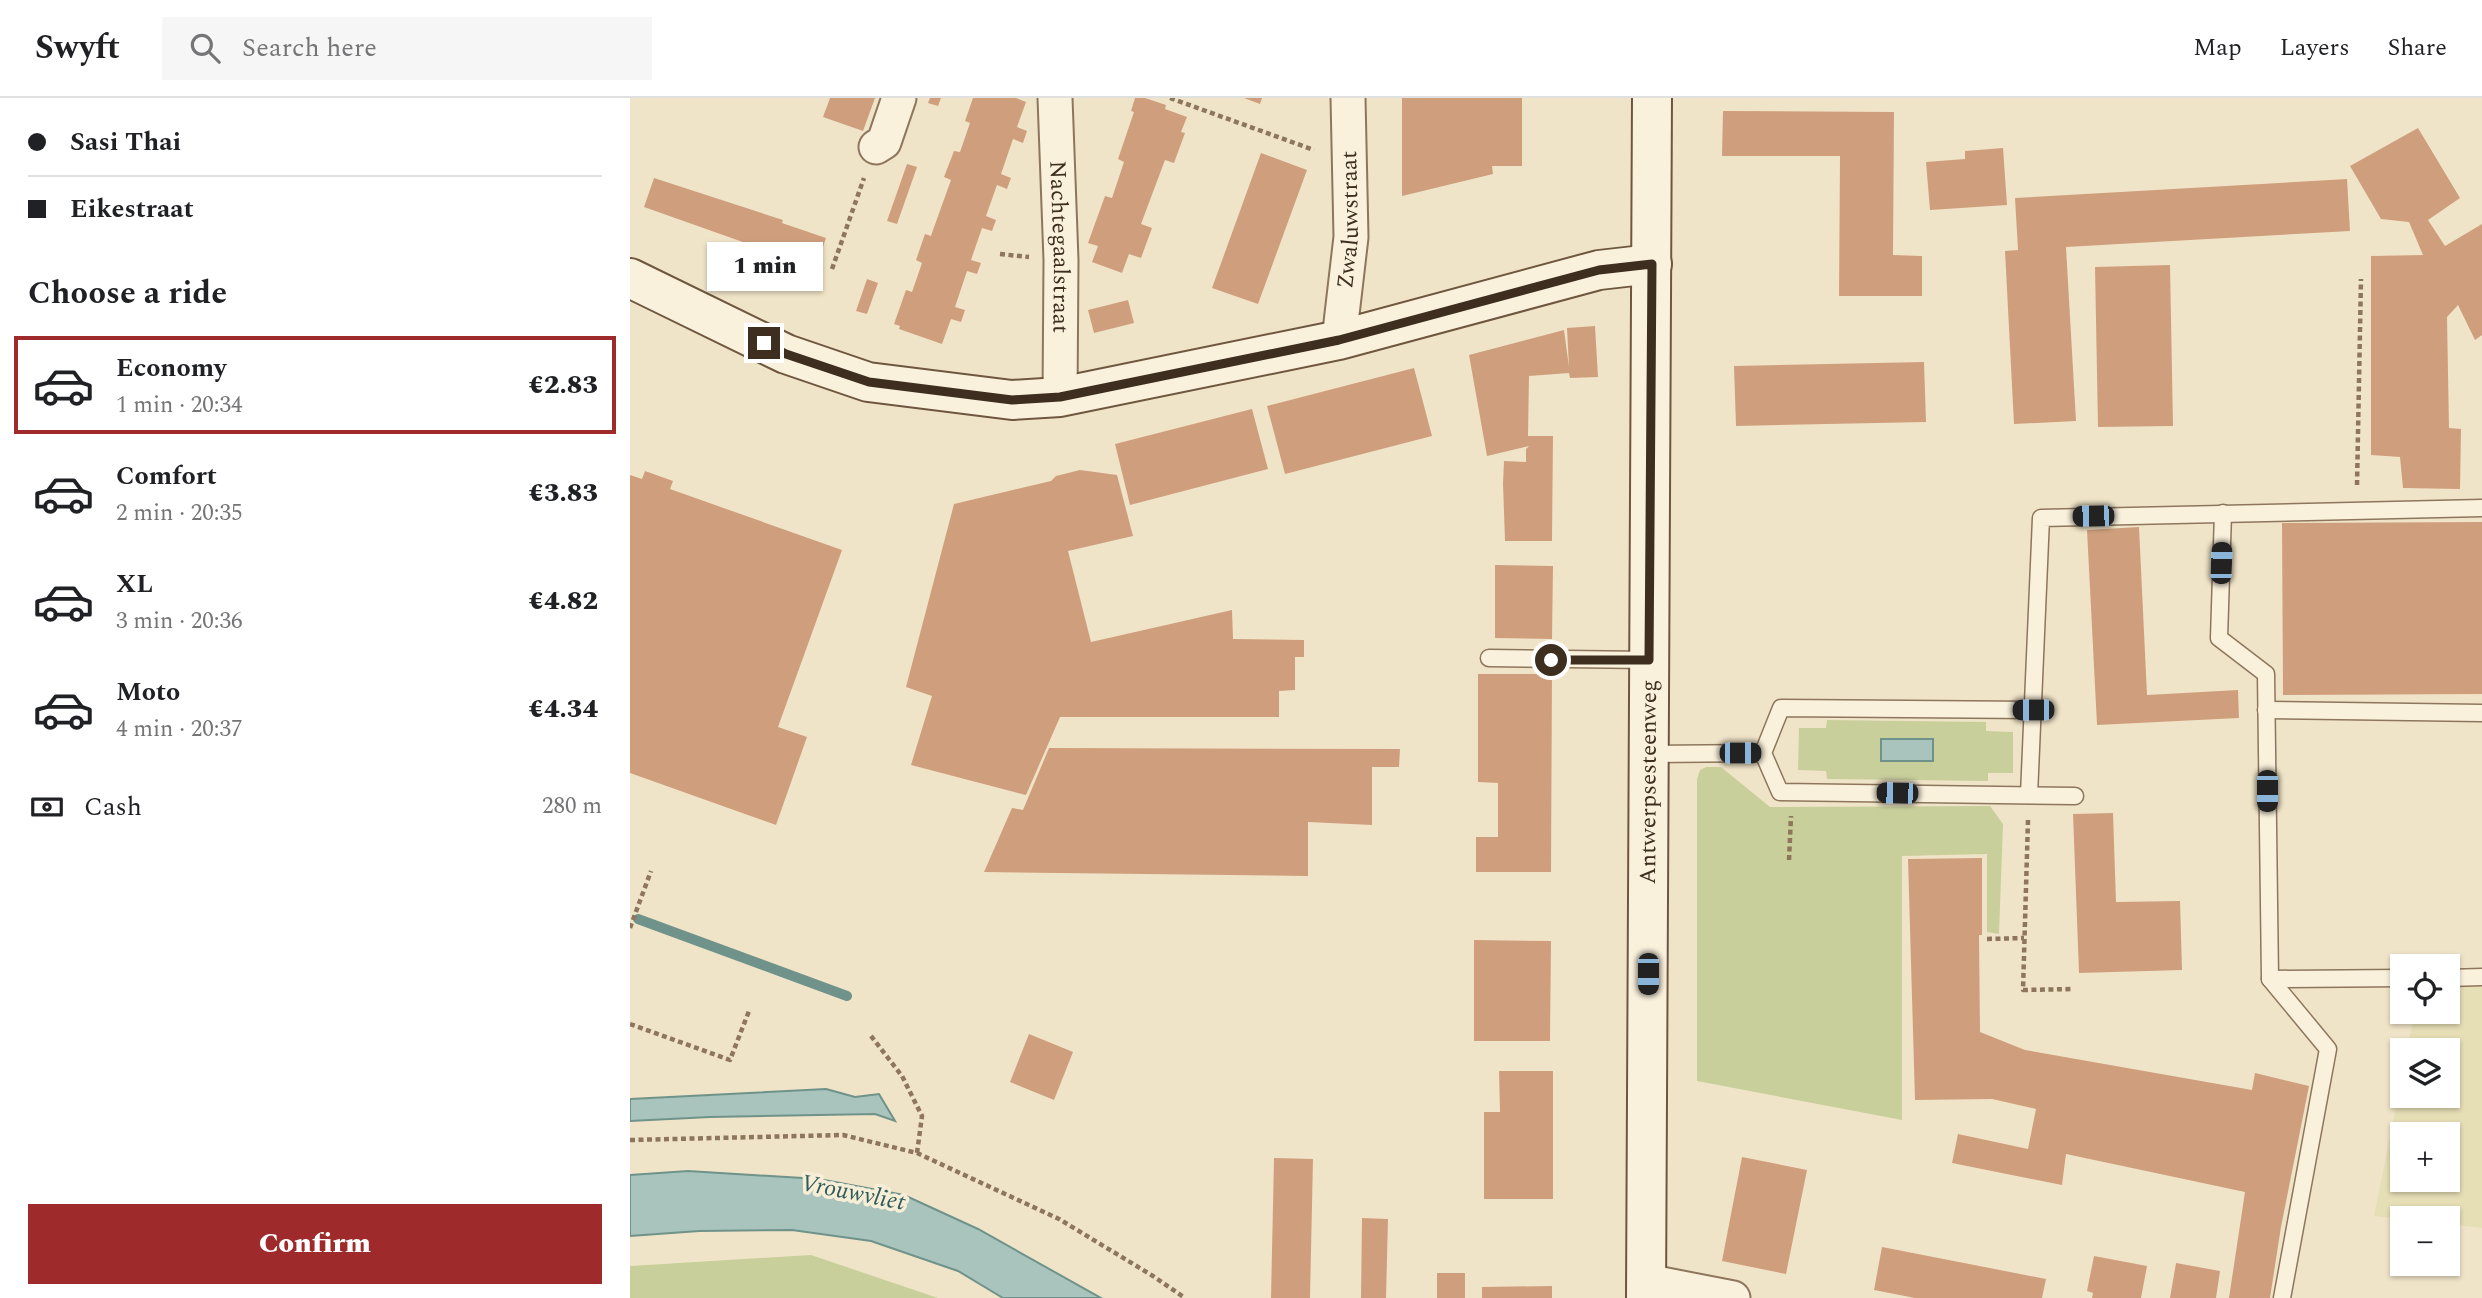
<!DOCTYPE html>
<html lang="en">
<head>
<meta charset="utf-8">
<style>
	body { margin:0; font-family:Spectral,serif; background:#f6f6f6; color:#202124; height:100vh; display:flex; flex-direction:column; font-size:26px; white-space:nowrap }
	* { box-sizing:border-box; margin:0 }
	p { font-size:23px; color:#757577 }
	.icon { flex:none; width:38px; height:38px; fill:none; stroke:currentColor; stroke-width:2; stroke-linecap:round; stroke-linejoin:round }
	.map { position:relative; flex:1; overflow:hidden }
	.sheet { display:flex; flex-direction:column; background:#fff; width:630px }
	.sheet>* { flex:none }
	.banner { display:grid; align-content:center; height:154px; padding:0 28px; background:#fff }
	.buttons { position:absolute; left:1760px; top:856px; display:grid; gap:14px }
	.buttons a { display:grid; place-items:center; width:70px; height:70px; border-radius:0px; background:#fff; box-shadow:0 2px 5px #0004; font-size:35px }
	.end { position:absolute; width:32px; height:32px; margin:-16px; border:9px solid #3d2e20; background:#fff; box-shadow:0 0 0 4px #fff }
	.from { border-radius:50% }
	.bubble { position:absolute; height:49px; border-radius:0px; background:#fff; box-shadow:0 2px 5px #0004; font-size:23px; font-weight:800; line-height:49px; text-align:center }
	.car { position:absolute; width:21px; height:42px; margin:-21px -10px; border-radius:9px; box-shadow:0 0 5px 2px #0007; background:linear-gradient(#222 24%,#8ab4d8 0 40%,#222 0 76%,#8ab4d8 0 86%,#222 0) }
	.banner b { display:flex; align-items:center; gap:24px; height:66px; font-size:26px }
	.banner b+b { border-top:2px solid #e0e0e0 }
	.banner i { width:18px; height:18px; background:#202124 }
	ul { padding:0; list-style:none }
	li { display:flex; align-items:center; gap:21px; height:98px; margin:0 14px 10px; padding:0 14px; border:4px solid transparent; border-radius:0px }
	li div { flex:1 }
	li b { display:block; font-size:26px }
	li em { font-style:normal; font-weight:800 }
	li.active { border-color:#9e2a2b }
	li>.icon { width:63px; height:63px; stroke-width:1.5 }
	h2 { padding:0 28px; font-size:32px; line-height:84px }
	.pay { display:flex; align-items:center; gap:18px; height:77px; padding:0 28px; font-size:26px }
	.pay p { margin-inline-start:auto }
	.action { display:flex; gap:14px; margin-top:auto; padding:14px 28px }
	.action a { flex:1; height:80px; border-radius:0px; background:#9e2a2b; color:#fff; font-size:28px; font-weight:800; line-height:80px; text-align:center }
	header { display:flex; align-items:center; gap:42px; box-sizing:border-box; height:98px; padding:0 35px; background:#fff; border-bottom:2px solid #e0e0e0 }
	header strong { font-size:33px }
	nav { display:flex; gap:38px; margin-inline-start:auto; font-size:24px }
	.search { width:490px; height:63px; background:#f6f6f6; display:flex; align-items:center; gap:18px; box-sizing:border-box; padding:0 24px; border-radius:0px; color:#757577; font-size:26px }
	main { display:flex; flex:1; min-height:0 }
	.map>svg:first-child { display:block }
	.farmland { fill:#e6deb5; fill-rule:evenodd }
	.green { fill:#c9cf9b }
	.water { fill:#a9c4bc; stroke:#6f938a; stroke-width:2 }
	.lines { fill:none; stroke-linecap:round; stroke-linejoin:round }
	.stream { stroke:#6f938a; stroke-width:10 }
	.building { fill:#cf9f7d }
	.lane-casing { stroke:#8d765c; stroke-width:19 }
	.street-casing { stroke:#8d765c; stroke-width:37 }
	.secondary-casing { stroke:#6f573f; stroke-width:42 }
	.path { stroke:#8d765c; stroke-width:4.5; stroke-dasharray:5 3.5; stroke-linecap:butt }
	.lane { stroke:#faf1dc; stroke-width:16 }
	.street { stroke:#faf1dc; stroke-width:33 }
	.secondary { stroke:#faf1dc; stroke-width:38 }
	.route { stroke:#3d2e20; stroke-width:9 }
	.labels { text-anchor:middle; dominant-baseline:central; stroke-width:7; stroke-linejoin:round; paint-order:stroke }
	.street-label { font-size:23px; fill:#3d2e20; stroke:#f7eed8 }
	.water-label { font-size:24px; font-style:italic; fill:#2f5d5a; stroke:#f7eed8 }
</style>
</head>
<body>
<header>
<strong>Swyft</strong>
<div class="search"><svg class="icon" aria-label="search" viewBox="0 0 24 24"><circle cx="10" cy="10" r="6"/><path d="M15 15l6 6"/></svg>Search here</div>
<nav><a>Map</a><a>Layers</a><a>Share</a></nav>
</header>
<main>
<section class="sheet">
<div class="banner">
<b><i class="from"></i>Sasi Thai</b>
<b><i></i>Eikestraat</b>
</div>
<h2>Choose a ride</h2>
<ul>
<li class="active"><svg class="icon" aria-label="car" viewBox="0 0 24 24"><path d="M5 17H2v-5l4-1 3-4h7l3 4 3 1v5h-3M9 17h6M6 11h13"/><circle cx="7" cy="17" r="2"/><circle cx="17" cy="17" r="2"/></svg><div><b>Economy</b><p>1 min · 20:34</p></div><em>€2.83</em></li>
<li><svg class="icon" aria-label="car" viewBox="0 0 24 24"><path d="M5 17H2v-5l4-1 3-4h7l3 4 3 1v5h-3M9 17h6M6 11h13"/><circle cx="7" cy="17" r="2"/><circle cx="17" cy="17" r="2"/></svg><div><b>Comfort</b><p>2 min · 20:35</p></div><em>€3.83</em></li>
<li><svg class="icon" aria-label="car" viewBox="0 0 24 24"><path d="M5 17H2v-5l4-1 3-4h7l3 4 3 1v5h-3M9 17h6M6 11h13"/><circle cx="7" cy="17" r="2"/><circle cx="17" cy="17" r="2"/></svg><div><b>XL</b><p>3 min · 20:36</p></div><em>€4.82</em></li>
<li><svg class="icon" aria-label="car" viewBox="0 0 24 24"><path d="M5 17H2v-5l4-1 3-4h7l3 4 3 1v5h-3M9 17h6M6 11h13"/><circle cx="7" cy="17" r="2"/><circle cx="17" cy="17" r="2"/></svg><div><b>Moto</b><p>4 min · 20:37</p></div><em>€4.34</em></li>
</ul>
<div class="pay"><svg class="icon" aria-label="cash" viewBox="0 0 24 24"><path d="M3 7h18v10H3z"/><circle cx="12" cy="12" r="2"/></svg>Cash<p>280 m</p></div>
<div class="action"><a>Confirm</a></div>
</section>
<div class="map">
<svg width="1852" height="1200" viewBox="0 0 1852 1200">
	<rect width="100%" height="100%" fill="#f0e4c8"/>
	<path class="farmland" d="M 1852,888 L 1852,1130 L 1818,1126 L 1818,1120 L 1773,1121 L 1744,1118 L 1773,975 L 1773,998 L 1818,998 L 1818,952 L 1777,952 L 1785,914 L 1818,914 L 1818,890 ZM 1773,1036 L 1818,1036 L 1818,1082 L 1773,1082 Z"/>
	<g class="green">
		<path d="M 1197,622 L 1356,624 L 1356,633 L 1383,634 L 1383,675 L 1358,675 L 1358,683 L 1197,681 L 1196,673 L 1168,672 L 1169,630 L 1196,630 Z"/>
		<path d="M 1076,669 L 1091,669 L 1140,709 L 1360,708 L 1373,726 L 1369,836 L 1357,834 L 1357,756 L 1272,758 L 1272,1022 L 1067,983 L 1067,681 L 1070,672 Z"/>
		<path d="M 181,1157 L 308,1200 L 0,1200 L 0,1168 Z"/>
	</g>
	<g class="water">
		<rect x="1251" y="641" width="52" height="22"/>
		<path d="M 196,991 L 225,999 L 249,996 L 265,1023 L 245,1016 L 80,1019 L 0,1023 L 0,1001 Z"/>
		<path d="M 58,1073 L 189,1081 L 274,1097 L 348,1131 L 471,1200 L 373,1200 L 328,1173 L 241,1143 L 162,1132 L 69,1133 L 0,1138 L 0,1077 Z"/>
	</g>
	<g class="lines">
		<path class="stream" d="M 8,821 L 217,898"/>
	</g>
	<g class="building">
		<path d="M 200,0 L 245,0 L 233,33 L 193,19 Z"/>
		<path d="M 300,0 L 311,0 L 308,8 L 298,5 Z"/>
		<path d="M 343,0 L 386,0 L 396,4 L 387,29 L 397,33 L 393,45 L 383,41 L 371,76 L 381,80 L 377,91 L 367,87 L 356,118 L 366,122 L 362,133 L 352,130 L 341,162 L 351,165 L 347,176 L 337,173 L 325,209 L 335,212 L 331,224 L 321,221 L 312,246 L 269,231 L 270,228 L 264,226 L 276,192 L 282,194 L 292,165 L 286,162 L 295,136 L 301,138 L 303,132 L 321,82 L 314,79 L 324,53 L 330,54 L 340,25 L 335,23 Z"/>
		<path d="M 505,0 L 515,0 L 536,7 L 535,11 L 557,19 L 551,34 L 555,35 L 544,65 L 535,62 L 511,126 L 522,130 L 511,160 L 499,156 L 492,175 L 462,164 L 468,148 L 458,145 L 475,98 L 482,100 L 494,64 L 488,61 L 504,14 L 501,13 Z"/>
		<path d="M 614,0 L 632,0 L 630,6 Z"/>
		<path d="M 772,0 L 892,0 L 892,68 L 862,68 L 863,76 L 772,98 Z"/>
		<path d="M 1093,13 L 1264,14 L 1263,157 L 1292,158 L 1292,198 L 1209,198 L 1210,58 L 1092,58 Z"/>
		<path d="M 1788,30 L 1830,100 L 1798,122 L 1815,148 L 1852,126 L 1852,237 L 1845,242 L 1828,207 L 1817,219 L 1819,330 L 1831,331 L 1830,391 L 1773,390 L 1770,359 L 1741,357 L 1741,158 L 1793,157 L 1779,124 L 1751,121 L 1720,68 Z"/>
		<path d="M 1373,50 L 1377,107 L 1300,112 L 1296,64 L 1335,61 L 1335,53 Z"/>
		<path d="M 631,55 L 677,72 L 628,206 L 582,190 Z"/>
		<path d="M 277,66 L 287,69 L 267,126 L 257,123 Z"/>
		<path d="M 24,80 L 153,122 L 152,125 L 196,140 L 186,170 L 14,109 Z"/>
		<path d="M 1717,81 L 1720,133 L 1436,149 L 1446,323 L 1384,326 L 1375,153 L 1388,152 L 1385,100 Z"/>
		<path d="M 1540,167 L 1543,328 L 1468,329 L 1465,169 Z"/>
		<path d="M 237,181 L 248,185 L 237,216 L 226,213 Z"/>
		<path d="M 498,202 L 504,225 L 464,235 L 458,212 Z"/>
		<path d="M 965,228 L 968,279 L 940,280 L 939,275 L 899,278 L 898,338 L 923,338 L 922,443 L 875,443 L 873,385 L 874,363 L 896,364 L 896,351 L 899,348 L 857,358 L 839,257 L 934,232 L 939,269 L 937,230 Z"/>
		<path d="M 1294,264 L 1296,324 L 1106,328 L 1104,268 Z"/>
		<path d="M 784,270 L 802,338 L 655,376 L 637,308 Z"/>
		<path d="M 622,311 L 638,371 L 500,407 L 485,346 Z"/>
		<path d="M 450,372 L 487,377 L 503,438 L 438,453 L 461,544 L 602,512 L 603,541 L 674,542 L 674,559 L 665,559 L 665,592 L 649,593 L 649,619 L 430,619 L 396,697 L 281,667 L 302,598 L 276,589 L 324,406 L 421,383 L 426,378 Z"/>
		<path d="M 15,373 L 43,383 L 40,391 L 212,452 L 148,629 L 177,639 L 146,727 L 0,675 L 0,377 L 12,381 Z"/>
		<path d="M 1852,424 L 1852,596 L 1653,597 L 1652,425 Z"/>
		<path d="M 1509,429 L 1517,597 L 1608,592 L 1609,620 L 1467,627 L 1457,432 Z"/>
		<path d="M 865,467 L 923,468 L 922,541 L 865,540 Z"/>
		<path d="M 848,576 L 922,576 L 921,774 L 846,774 L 846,739 L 868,739 L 868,685 L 848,684 Z"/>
		<path d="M 419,650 L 770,651 L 769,669 L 742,669 L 742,727 L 678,724 L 678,778 L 354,774 L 382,710 L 393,712 Z"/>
		<path d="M 1483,715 L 1486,804 L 1550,803 L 1552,872 L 1449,875 L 1443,716 Z"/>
		<path d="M 1352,760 L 1352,837 L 1349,837 L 1350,934 L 1395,952 L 1622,992 L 1625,975 L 1679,988 L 1651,1129 L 1640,1200 L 1599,1200 L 1615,1094 L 1436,1056 L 1432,1087 L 1322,1065 L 1328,1036 L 1398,1051 L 1406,1011 L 1362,1001 L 1285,1002 L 1278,761 Z"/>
		<path d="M 844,842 L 921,843 L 920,943 L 844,943 Z"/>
		<path d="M 399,936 L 443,954 L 424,1002 L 380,984 Z"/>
		<path d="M 869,973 L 923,973 L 923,1101 L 854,1101 L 854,1014 L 870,1014 Z"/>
		<path d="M 1112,1059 L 1177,1072 L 1156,1176 L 1092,1163 Z"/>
		<path d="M 644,1060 L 683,1061 L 680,1200 L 641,1200 Z"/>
		<path d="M 732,1120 L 758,1121 L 756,1200 L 731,1200 Z"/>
		<path d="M 1252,1149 L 1416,1181 L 1412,1200 L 1285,1200 L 1244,1192 Z"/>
		<path d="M 1464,1158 L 1517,1168 L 1511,1200 L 1462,1200 L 1463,1195 L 1457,1193 Z"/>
		<path d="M 1546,1165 L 1590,1173 L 1586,1200 L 1540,1200 Z"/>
		<rect x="807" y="1175" width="28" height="25"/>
		<path d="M 922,1188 L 922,1200 L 852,1200 L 852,1189 Z"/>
	</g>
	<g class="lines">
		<g class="lane-casing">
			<g id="lane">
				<path d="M 1593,415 L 1589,540 L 1636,576 L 1640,881 L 1698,951 L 1652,1200"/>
				<path d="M 859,560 L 1019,562"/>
				<path d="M 1403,612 L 1151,610 L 1133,655 L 1150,694 L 1445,698"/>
				<path d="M 1636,612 L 1852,615"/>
				<path d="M 1019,656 L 1133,655"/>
				<path d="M 1399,697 L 1411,420 L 1852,410"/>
				<path d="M 1818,880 L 1852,879"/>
				<path d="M 1640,881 L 1773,880"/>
			</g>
		</g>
		<g class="street-casing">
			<g id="street">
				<path id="s1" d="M 425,0 L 431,162 L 430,299"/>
				<path d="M 246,49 L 254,44 L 269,0"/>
				<path id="s2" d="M 709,242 L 721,139 L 718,0"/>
				<path d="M 1016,1183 L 1103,1200"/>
			</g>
		</g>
		<g class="secondary-casing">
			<g id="secondary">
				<path d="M 0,180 L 156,256 L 238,284 L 382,302 L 430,299 L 709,242 L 969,172 L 1022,166"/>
				<path id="s3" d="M 1016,1200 L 1022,0"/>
			</g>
		</g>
		<g class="path">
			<path d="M 540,0 L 684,52"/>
			<path d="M 370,156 L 399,159"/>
			<path d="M 202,171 L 234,80"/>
			<path d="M 1727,387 L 1731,181"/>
			<path d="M 1398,722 L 1393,892 L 1442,891"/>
			<path d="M 1159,762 L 1161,718"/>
			<path d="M 0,830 L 21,773"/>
			<path d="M 1357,841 L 1394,840"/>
			<path d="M 0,926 L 100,962 L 119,913"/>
			<path d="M 241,938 L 272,978 L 292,1018 L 287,1055"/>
			<path d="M 0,1042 L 213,1037 L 287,1055 L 429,1121 L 523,1178 L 555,1200"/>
		</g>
		<use href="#lane" class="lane"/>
		<use href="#street" class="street"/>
		<use href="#secondary" class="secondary"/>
	</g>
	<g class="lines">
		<path class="route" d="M 134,245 L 156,256 L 239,284 L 382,302 L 430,299 L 709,242 L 969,172 L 1022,166 L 1019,562 L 921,562"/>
	</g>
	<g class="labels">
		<g class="street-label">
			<text stroke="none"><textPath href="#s2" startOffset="121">Zwaluwstraat</textPath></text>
			<text stroke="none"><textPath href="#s1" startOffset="149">Nachtegaalstraat</textPath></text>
			<text stroke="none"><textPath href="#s3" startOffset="516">Antwerpsesteenweg</textPath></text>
		</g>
		<g class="water-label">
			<text transform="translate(223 1095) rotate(11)">Vrouwvliet</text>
		</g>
	</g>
</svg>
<div class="buttons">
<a><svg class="icon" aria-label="locate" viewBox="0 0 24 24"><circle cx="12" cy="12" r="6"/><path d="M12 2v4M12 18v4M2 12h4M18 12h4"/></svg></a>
<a><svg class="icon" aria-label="layers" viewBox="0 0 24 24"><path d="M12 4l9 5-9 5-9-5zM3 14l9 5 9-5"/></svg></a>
<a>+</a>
<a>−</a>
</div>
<i class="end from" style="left:921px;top:562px"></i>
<i class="end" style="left:134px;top:245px"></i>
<div class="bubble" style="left:77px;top:144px;width:116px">1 min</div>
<i class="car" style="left:1463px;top:418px;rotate:269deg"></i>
<i class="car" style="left:1591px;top:465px;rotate:2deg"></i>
<i class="car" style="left:1403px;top:612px;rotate:270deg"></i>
<i class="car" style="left:1110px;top:655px;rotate:90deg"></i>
<i class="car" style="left:1637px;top:693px;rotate:180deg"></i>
<i class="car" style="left:1267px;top:695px;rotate:271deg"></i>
<i class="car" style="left:1018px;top:876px;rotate:180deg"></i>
</div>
</main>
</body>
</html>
